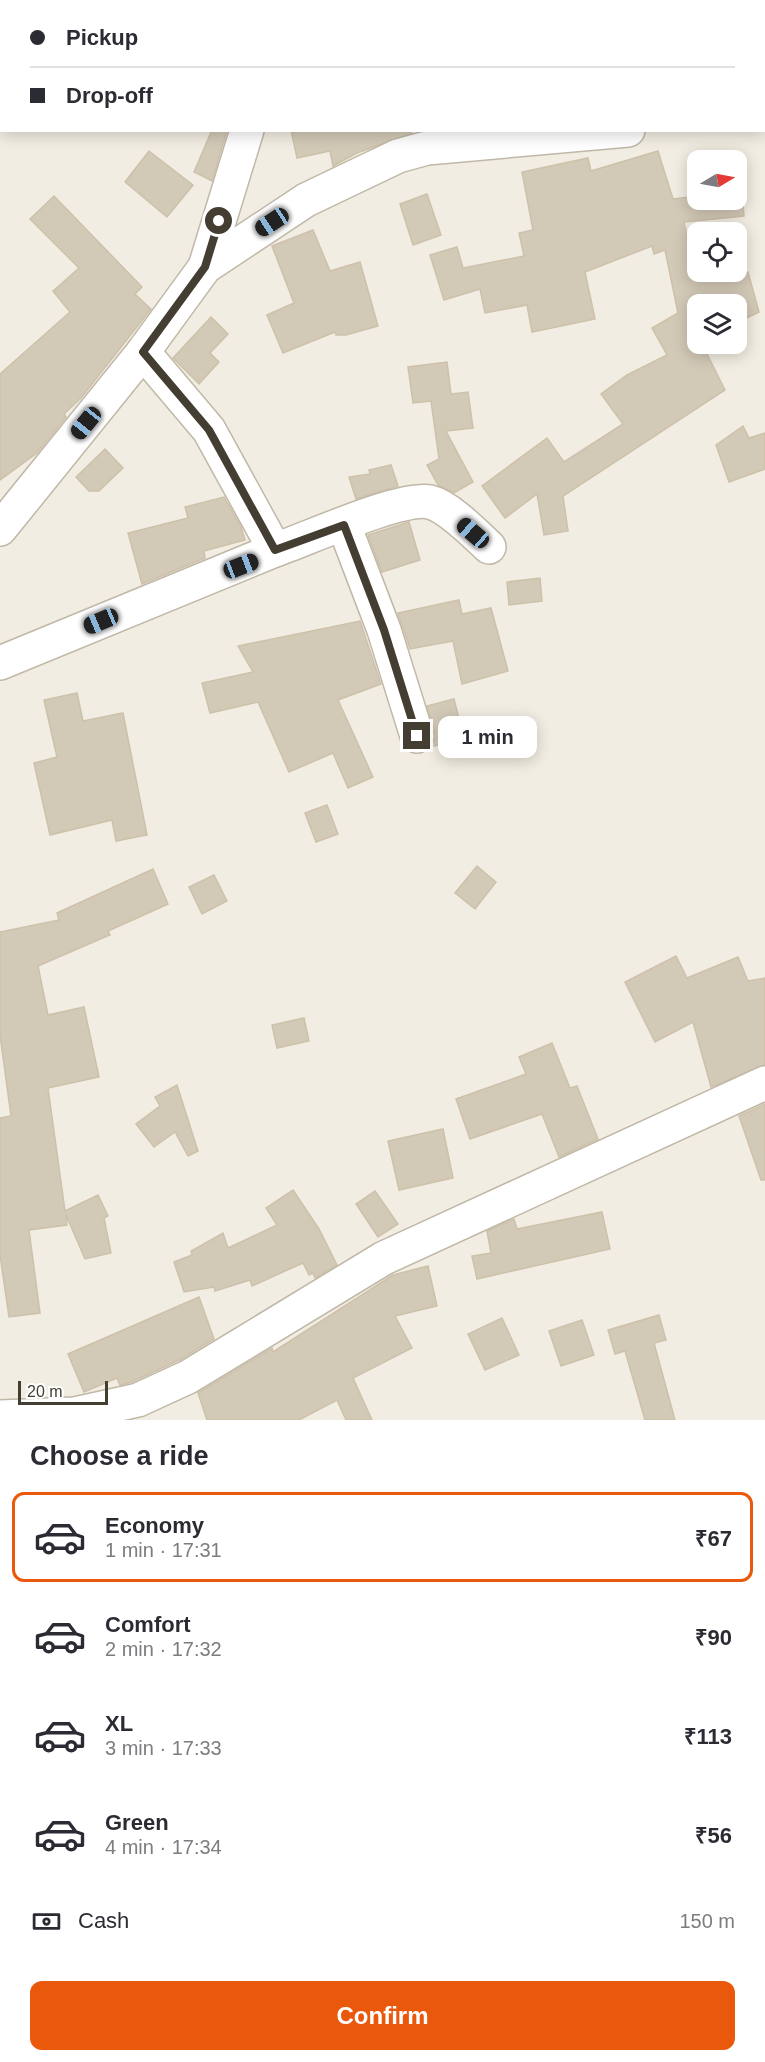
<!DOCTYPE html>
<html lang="en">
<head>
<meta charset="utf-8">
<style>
	body { margin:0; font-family:Arial,sans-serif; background:#f2f2f3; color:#2b2b33; height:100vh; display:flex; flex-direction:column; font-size:22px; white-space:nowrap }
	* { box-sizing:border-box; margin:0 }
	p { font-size:20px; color:#7c7c81 }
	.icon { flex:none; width:33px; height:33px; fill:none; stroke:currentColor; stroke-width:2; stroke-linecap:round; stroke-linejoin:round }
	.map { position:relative; height:1420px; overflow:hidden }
	.details { display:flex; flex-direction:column; background:#fff; flex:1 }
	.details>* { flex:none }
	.banner { position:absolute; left:0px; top:0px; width:765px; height:132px; box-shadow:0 3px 15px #0003; display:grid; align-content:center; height:132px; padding:0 30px; background:#fff }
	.needle { width:39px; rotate:80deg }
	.buttons { position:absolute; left:687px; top:150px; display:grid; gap:12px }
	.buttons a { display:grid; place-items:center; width:60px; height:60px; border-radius:12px; background:#fff; box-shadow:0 3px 15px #0003; font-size:30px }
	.scale { position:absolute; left:18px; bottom:15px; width:90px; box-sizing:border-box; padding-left:6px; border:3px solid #433d32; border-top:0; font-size:16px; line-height:21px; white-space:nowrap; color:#433d32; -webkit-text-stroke:4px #fff; paint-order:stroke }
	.end { position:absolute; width:27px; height:27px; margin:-14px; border:8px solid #433d32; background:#fff; box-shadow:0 0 0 3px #fff }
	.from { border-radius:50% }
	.bubble { position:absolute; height:42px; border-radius:12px; background:#fff; box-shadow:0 3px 15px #0003; font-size:20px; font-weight:600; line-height:42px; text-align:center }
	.car { position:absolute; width:18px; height:36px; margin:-18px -9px; border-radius:8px; box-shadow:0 0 4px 2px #0007; background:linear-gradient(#222 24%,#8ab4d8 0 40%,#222 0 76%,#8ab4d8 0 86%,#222 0) }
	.banner b { display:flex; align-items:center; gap:21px; height:57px; font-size:22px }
	.banner b+b { border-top:2px solid #e1e1e2 }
	.banner i { width:15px; height:15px; background:#2b2b33 }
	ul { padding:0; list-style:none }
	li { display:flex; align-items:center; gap:18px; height:90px; margin:0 12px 9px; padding:0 18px; border:3px solid transparent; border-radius:12px }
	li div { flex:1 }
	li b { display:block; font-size:22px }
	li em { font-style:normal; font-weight:600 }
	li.active { border-color:#ea580c }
	li>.icon { width:54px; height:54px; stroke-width:1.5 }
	h2 { padding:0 30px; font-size:27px; line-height:72px }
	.pay { display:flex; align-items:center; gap:15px; height:66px; padding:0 30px; font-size:22px }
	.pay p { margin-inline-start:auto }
	.primary-button { display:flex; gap:12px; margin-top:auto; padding:12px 30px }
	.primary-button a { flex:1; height:69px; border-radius:12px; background:#ea580c; color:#fff; font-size:24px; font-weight:600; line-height:69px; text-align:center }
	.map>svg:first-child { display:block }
	.building { fill:#d3c9b7; stroke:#cec1aa; stroke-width:1.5 }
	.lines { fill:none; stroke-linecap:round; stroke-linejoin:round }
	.minor-casing { stroke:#c0b8a7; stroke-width:36 }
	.minor { stroke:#fff; stroke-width:33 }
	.route { stroke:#433d32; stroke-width:8 }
</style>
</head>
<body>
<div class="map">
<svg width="765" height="1420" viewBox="0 0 765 1420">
	<rect width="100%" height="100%" fill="#f2ede2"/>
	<g class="building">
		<path d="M 212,130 L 227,130 L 212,181 L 194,172 Z"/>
		<path d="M 291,130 L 411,130 L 412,133 L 357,153 L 333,166 L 330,151 L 297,158 Z"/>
		<path d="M 149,151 L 193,185 L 167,217 L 125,182 Z"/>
		<path d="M 658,151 L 673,199 L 698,196 L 698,200 L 736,200 L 736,192 L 742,192 L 744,216 L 684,222 L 694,272 L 748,272 L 759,312 L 736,323 L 736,304 L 698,304 L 698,344 L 702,344 L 725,390 L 563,496 L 568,531 L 544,535 L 537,494 L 505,518 L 482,486 L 547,438 L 564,462 L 623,424 L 601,394 L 627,375 L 667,355 L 652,328 L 678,313 L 665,250 L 654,254 L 652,246 L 585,272 L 595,319 L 532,332 L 527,305 L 485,313 L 480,289 L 444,300 L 430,255 L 457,247 L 463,268 L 524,256 L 519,233 L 533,230 L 522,172 L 588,158 L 591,171 Z"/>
		<path d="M 427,194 L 441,235 L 413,245 L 400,204 Z"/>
		<path d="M 54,196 L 142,287 L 135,294 L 151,309 L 81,398 L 64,414 L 66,417 L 37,453 L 0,480 L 0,374 L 70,312 L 53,291 L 79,268 L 30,219 Z"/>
		<path d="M 313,230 L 330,271 L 360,262 L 378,326 L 346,335 L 336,335 L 335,332 L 283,353 L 267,315 L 294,303 L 272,246 Z"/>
		<path d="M 211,317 L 228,334 L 210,353 L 219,362 L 199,384 L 173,358 Z"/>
		<path d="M 447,362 L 451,394 L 468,392 L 473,428 L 446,431 L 473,482 L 454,493 L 438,485 L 427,465 L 439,459 L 431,401 L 413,403 L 408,367 Z"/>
		<path d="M 743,426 L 749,438 L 765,433 L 765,469 L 729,482 L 716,445 Z"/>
		<path d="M 105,449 L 123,468 L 99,491 L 89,491 L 76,477 Z"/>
		<path d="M 391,465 L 398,486 L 356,499 L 349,477 L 370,474 L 369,470 Z"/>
		<path d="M 224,497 L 241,527 L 245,540 L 204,551 L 205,558 L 142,584 L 128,533 L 188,518 L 185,507 Z"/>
		<path d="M 409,522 L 420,560 L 382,572 L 368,535 Z"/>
		<path d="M 540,578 L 542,601 L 509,605 L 507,582 Z"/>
		<path d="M 459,600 L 462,614 L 491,608 L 508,671 L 462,684 L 453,641 L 410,649 L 398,613 Z"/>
		<path d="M 360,621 L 381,684 L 338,700 L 373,777 L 348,788 L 333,753 L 289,772 L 258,702 L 210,713 L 202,683 L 253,672 L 238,646 Z"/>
		<path d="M 77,693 L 83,721 L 123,713 L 147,835 L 116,841 L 112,820 L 50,835 L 34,763 L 57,757 L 44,700 Z"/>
		<path d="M 454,699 L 464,739 L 434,746 L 435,731 L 427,706 Z"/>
		<path d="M 327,805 L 338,834 L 316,842 L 305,813 Z"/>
		<path d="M 477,866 L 496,882 L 475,909 L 455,893 Z"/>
		<path d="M 153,869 L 168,904 L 108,931 L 110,935 L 38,966 L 48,1015 L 84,1007 L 99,1077 L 48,1088 L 65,1211 L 98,1195 L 108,1216 L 104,1218 L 111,1253 L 85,1259 L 66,1215 L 67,1225 L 29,1230 L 40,1313 L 9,1317 L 0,1255 L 0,1118 L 11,1116 L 0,1035 L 0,932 L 59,920 L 57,913 Z"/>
		<path d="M 214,875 L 227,901 L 202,914 L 189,887 Z"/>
		<path d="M 676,956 L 687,978 L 738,957 L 748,981 L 765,978 L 765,1065 L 711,1087 L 693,1022 L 655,1042 L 625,982 Z"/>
		<path d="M 304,1018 L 309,1041 L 277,1048 L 272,1025 Z"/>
		<path d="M 552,1043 L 570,1088 L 577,1086 L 598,1139 L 559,1157 L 542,1114 L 470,1139 L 456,1099 L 526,1074 L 519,1057 Z"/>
		<path d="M 177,1085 L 198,1151 L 188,1156 L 175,1132 L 154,1147 L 136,1124 L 160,1106 L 155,1097 Z"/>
		<path d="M 765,1104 L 765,1180 L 761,1180 L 739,1116 Z"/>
		<path d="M 443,1129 L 453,1178 L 399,1190 L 388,1141 Z"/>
		<path d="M 293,1190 L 319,1229 L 337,1265 L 315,1278 L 313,1273 L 309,1275 L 303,1263 L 252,1286 L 250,1280 L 215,1291 L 214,1287 L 184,1292 L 174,1262 L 192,1255 L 191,1251 L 223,1233 L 228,1248 L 277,1225 L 266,1208 Z"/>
		<path d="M 375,1191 L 398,1224 L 378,1237 L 356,1204 Z"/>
		<path d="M 602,1212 L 610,1249 L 477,1279 L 472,1256 L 491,1253 L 487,1231 L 514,1219 L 517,1229 Z"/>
		<path d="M 428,1266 L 437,1306 L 395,1316 L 412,1348 L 353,1378 L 372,1420 L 346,1420 L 337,1400 L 299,1420 L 207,1420 L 198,1393 L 272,1348 L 273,1352 L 393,1275 Z"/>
		<path d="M 199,1297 L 214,1339 L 179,1360 L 132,1382 L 120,1385 L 117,1378 L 84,1392 L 68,1354 Z"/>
		<path d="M 659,1315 L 666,1340 L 654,1343 L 675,1420 L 645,1420 L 625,1351 L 615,1354 L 608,1330 Z"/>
		<path d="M 502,1318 L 519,1355 L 485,1370 L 468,1334 Z"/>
		<path d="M 582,1320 L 594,1355 L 561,1366 L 549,1331 Z"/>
	</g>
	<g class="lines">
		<g class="minor-casing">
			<g id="minor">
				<path d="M 285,2 L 286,0"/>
				<path d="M 764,107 L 765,107"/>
				<path d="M 205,267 L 247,130"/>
				<path d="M 344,525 L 384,630 L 417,736"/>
				<path d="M 0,529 L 143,352 L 205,267 L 306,200 L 398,156 L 427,148 L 628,130"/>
				<path d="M 275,550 C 307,539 401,496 430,502 C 449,507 474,533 489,547"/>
				<path d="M 0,663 L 275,550 L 209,430 L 143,352"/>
				<path d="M 0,1417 L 74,1414 L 138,1400 L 188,1377 L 384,1258 L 765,1083"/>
			</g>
		</g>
		<use href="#minor" class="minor"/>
	</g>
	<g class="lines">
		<path class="route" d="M 219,221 L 205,267 L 143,352 L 209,430 L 275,550 L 344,525 L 384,630 L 417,736"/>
	</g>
</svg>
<div class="buttons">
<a><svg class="needle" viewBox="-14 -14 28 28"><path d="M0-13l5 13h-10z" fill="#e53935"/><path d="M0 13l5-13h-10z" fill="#7c7c81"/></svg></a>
<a><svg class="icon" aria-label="locate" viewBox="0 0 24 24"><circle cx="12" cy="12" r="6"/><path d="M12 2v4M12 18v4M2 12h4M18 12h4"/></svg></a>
<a><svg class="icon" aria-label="layers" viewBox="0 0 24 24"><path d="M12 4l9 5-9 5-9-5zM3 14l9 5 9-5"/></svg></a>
</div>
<div class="scale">20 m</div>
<i class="end from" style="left:219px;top:221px"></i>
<i class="end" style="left:417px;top:736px"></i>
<div class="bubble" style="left:438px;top:716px;width:99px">1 min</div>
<i class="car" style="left:272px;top:222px;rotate:237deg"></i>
<i class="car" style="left:86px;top:423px;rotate:219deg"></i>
<i class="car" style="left:473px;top:533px;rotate:311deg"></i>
<i class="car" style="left:241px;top:566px;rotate:69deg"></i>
<i class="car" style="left:101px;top:621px;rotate:247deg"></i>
<div class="banner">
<b><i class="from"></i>Pickup</b>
<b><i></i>Drop-off</b>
</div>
</div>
<section class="details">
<h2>Choose a ride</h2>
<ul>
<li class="active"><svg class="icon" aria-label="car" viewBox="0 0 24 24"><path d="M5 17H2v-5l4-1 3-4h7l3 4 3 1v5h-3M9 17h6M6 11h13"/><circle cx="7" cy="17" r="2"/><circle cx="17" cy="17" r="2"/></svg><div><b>Economy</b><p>1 min · 17:31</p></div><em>₹67</em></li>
<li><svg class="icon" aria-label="car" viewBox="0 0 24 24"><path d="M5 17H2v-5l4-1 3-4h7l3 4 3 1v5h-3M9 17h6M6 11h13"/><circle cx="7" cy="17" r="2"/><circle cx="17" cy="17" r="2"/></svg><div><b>Comfort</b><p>2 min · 17:32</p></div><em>₹90</em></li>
<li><svg class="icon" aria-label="car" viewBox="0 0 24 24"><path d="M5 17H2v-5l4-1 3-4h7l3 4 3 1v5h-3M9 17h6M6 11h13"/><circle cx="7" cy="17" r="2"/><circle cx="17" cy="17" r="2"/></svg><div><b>XL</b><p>3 min · 17:33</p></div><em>₹113</em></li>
<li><svg class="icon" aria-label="car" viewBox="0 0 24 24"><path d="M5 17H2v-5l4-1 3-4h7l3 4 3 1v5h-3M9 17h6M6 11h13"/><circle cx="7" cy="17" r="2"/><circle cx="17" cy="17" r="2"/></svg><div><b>Green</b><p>4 min · 17:34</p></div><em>₹56</em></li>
</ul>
<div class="pay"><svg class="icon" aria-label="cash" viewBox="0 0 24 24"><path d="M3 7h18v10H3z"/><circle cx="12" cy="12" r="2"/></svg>Cash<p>150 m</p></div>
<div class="primary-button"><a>Confirm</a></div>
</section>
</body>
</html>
